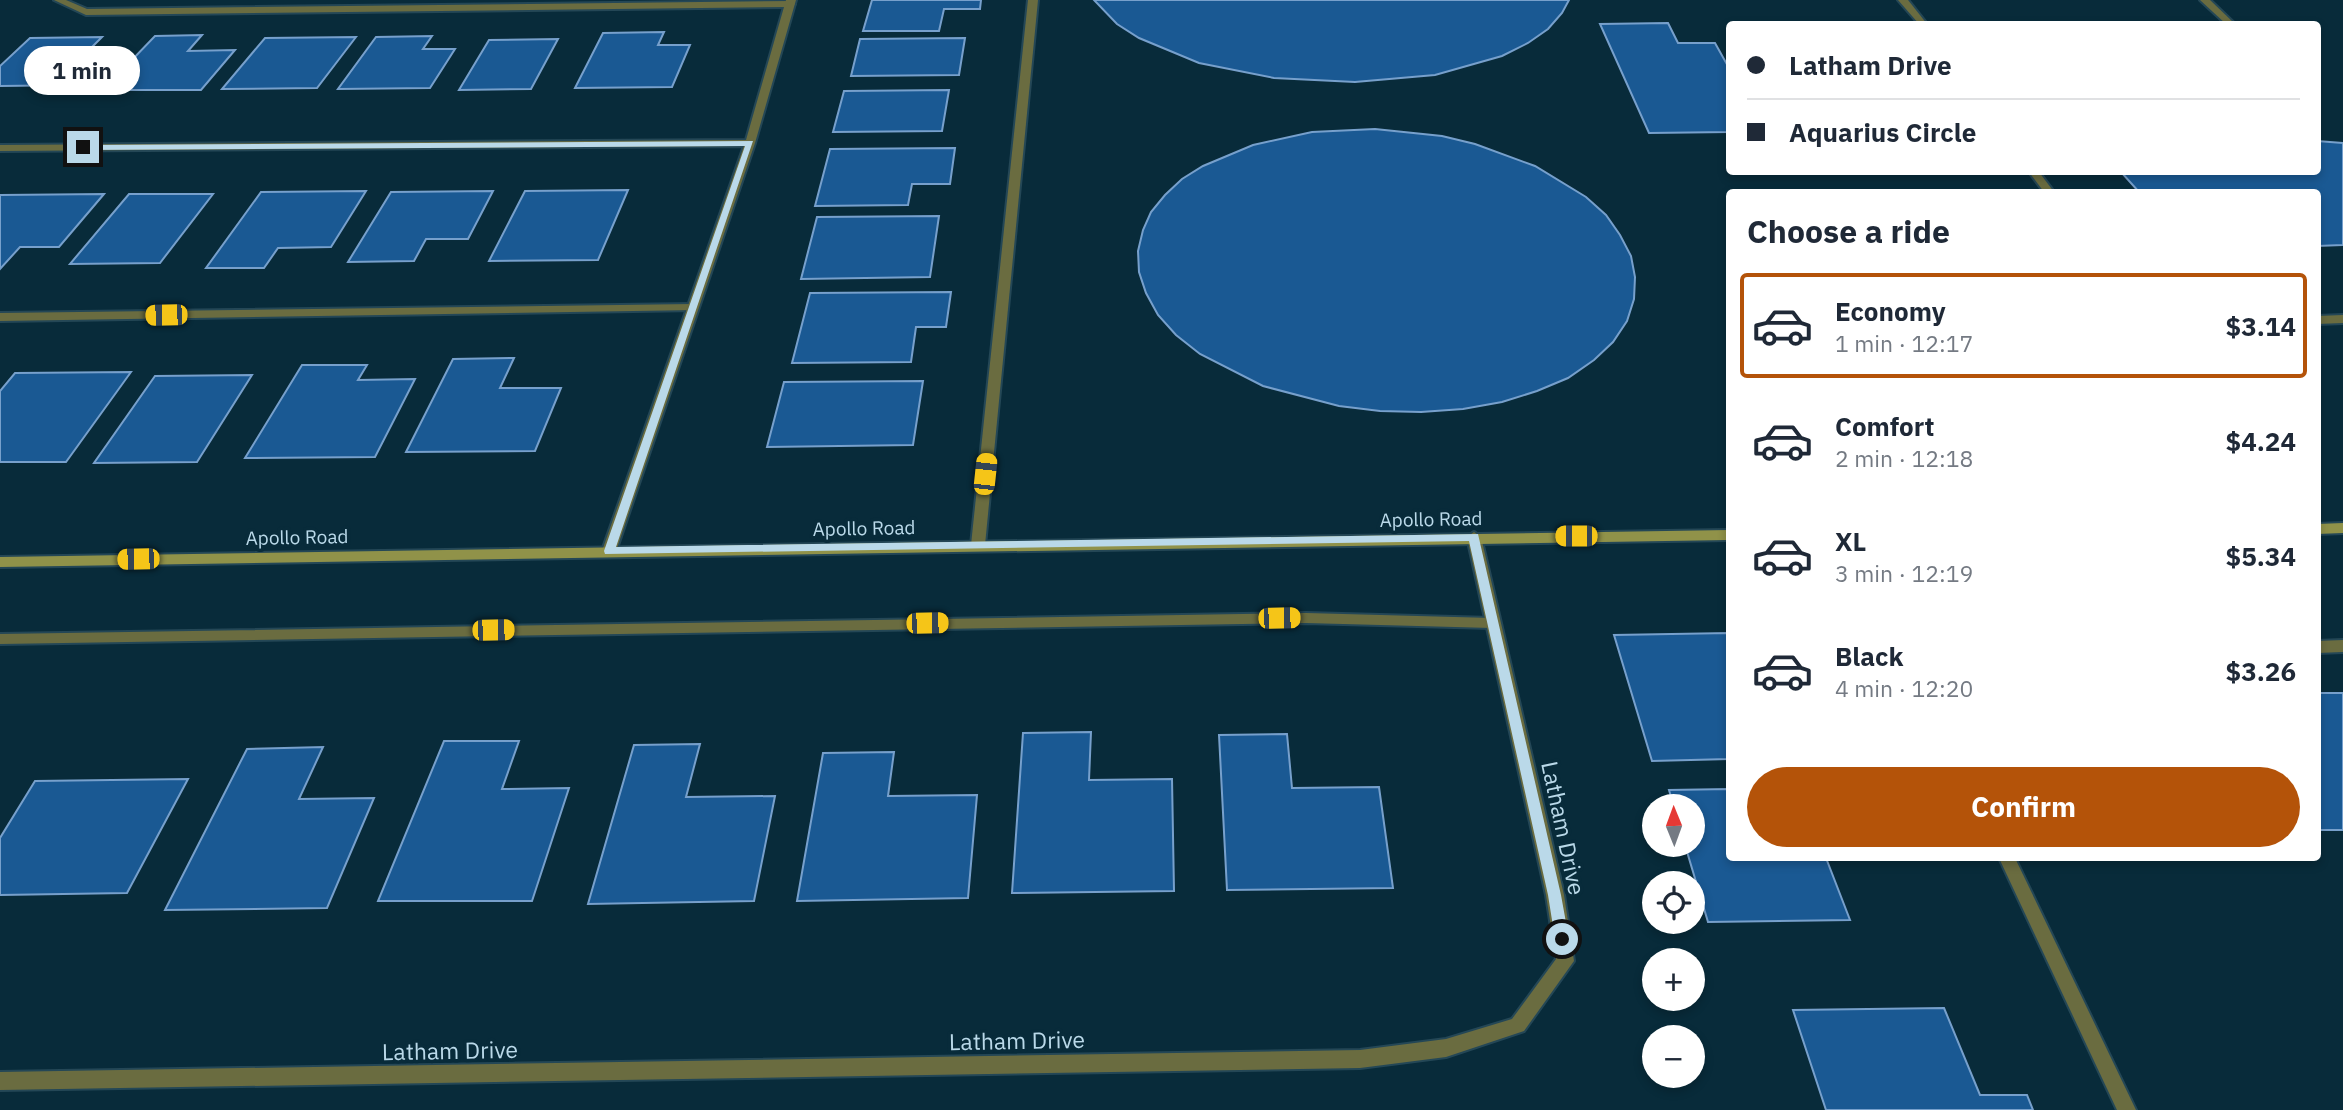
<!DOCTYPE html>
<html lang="en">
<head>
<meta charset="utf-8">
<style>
	body { margin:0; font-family:"IBM Plex Sans",sans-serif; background:#f6f6f7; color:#1f2937; height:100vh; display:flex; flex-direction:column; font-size:26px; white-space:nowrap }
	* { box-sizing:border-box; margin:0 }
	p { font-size:23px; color:#747a83 }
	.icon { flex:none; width:38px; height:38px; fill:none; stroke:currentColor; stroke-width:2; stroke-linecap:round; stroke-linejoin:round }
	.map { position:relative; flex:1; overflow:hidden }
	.drawer { position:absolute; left:1726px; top:189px; width:595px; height:672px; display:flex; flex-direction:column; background:#fff; border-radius:7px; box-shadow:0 4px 10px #0003 }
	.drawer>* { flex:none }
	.top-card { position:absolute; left:1726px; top:21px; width:595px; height:154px; border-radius:7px; box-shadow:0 4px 10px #0003; display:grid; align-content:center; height:154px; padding:0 21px; background:#fff }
	.needle { width:46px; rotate:359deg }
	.controls { position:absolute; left:1642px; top:794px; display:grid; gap:14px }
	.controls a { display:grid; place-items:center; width:63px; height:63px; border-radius:50%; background:#fff; box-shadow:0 4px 10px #0003; font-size:35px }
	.end { position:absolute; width:32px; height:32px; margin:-16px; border:9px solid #bad9e9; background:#111; box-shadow:0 0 0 4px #111 }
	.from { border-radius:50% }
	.bubble { position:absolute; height:49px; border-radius:24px; background:#fff; box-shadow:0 4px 10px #0003; font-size:23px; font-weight:700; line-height:49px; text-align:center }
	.car { position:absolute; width:21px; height:42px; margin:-21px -10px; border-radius:9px; box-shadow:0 0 5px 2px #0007; background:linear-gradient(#f5c518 24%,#345 0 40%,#f5c518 0 76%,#345 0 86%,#f5c518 0) }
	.top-card b { display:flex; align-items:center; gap:24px; height:66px; font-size:26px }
	.top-card b+b { border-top:2px solid #e0e1e3 }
	.top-card i { width:18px; height:18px; background:#1f2937 }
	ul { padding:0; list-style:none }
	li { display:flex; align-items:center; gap:21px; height:105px; margin:0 14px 10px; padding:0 7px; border:4px solid transparent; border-radius:7px }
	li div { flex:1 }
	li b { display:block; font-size:26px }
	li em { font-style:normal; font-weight:700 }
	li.active { border-color:#b45309 }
	li>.icon { width:63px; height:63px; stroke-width:1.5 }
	h2 { padding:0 21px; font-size:32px; line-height:84px }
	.primary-button { display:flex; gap:14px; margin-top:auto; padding:14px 21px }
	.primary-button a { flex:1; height:80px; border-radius:42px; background:#b45309; color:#fff; font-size:28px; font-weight:700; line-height:80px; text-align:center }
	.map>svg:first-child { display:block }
	.building { fill:#1a5993; stroke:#77a0cc; stroke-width:2 }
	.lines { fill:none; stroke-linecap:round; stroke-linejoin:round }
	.lane-casing { stroke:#244756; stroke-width:4 }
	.street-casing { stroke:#244756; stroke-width:4 }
	.secondary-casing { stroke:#244756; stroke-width:4 }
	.lane { fill:#6a6c40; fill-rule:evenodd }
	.street { fill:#6a6c40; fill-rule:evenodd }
	.secondary { fill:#909249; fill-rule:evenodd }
	.route { fill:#bad9e9 }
	.labels { text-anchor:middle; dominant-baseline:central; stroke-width:7; stroke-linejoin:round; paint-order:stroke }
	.street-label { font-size:19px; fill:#bad9e9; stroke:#082b3a }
	.near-street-label { font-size:23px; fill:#bad9e9; stroke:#082b3a }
</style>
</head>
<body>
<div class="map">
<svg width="2343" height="1110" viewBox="0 0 2343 1110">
	<rect width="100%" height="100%" fill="#082b3a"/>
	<g class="building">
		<path d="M 872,0 L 981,0 L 980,9 L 944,9 L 939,31 L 863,31 Z"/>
		<path d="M 1094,0 L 1569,0 L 1562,13 L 1548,29 L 1528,43 L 1502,56 L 1435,75 L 1355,82 L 1274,78 L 1199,63 L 1139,38 L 1117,24 Z"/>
		<path d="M 1668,23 L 1678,43 L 1715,43 L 1729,68 L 1729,132 L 1649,133 L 1600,24 Z"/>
		<path d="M 664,32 L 658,45 L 690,45 L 672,87 L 575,88 L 603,33 Z"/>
		<path d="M 202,35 L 188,51 L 235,50 L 201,90 L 103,90 L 155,36 Z"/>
		<path d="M 432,36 L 423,49 L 455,49 L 430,88 L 338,89 L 376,37 Z"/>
		<path d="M 102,37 L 78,61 L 105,60 L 81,85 L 0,86 L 0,66 L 30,38 Z"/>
		<path d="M 356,37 L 317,88 L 222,89 L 265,38 Z"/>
		<path d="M 965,38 L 959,75 L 851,76 L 860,39 Z"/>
		<path d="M 558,39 L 531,89 L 459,90 L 489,40 Z"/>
		<path d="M 949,90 L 942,131 L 833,132 L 844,91 Z"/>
		<path d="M 1375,129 L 1442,136 L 1475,144 L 1535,166 L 1586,197 L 1606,215 L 1620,235 L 1631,256 L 1635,277 L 1634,299 L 1627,321 L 1613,342 L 1594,360 L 1568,378 L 1537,391 L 1502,402 L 1463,409 L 1421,412 L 1380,411 L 1339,406 L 1263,386 L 1200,354 L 1176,335 L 1158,315 L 1146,293 L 1139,272 L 1138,251 L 1143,230 L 1151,212 L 1165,195 L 1182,179 L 1203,166 L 1253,145 L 1312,132 Z"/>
		<path d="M 2317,141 L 2343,143 L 2343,245 L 2317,246 L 2317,192 L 2139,192 L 2121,172 L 2317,172 Z"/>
		<path d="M 955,148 L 950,184 L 912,184 L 908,205 L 815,206 L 830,149 Z"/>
		<path d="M 628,190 L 598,260 L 489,261 L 525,191 Z"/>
		<path d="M 366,191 L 331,247 L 278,248 L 264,268 L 206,268 L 261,192 Z"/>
		<path d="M 493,191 L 468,239 L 426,239 L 414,261 L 348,262 L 391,192 Z"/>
		<path d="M 104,194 L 59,247 L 20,247 L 0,269 L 0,195 Z"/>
		<path d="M 129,194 L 213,194 L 160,263 L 70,264 Z"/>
		<path d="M 939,216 L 930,277 L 801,279 L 817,217 Z"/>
		<path d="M 951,292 L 946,327 L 916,327 L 911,362 L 792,363 L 810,293 Z"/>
		<path d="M 514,358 L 500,388 L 561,388 L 535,451 L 406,452 L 453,359 Z"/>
		<path d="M 302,365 L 367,365 L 358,380 L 415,379 L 375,457 L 245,458 Z"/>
		<path d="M 131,372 L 66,462 L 0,462 L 0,391 L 15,373 Z"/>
		<path d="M 252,375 L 197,462 L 94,463 L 155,376 Z"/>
		<path d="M 923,381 L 913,445 L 767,447 L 784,382 Z"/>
		<path d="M 1729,633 L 1729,759 L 1652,761 L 1614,635 Z"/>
		<rect x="2317" y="693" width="26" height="137"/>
		<path d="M 1091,732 L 1089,780 L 1172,779 L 1174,891 L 1012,893 L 1023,733 Z"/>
		<path d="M 1287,734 L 1292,788 L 1379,787 L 1393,888 L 1227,890 L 1219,735 Z"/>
		<path d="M 444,741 L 519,741 L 502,789 L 569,788 L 532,901 L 378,901 Z"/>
		<path d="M 700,744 L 686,797 L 775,796 L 754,901 L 588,904 L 634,745 Z"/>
		<path d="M 323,747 L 299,799 L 374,798 L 327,908 L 165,910 L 247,749 Z"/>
		<path d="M 894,752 L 888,796 L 977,795 L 968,898 L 797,901 L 823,753 Z"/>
		<path d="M 188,779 L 127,893 L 0,895 L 0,838 L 35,781 Z"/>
		<path d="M 1729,789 L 1729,858 L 1826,858 L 1850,920 L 1708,922 L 1685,845 L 1692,845 L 1692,807 L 1674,807 L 1669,790 Z"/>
		<path d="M 1944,1008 L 1980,1095 L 2027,1095 L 2033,1110 L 1826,1110 L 1793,1010 Z"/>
	</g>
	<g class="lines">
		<g class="lane-casing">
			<g id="lane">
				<path d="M 54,0 L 66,0 L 87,9 L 790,1 L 795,4 L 790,7 L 86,15 Z"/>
				<path d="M 1028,0 L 1038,0 L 985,545 L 978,550 L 971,545 Z"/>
				<path d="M 1898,0 L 1908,0 L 1927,24 L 1919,24 Z"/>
				<path d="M 2200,0 L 2210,0 L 2235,24 L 2226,24 Z"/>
				<path d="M 2029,172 L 2039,172 L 2054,192 L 2044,192 Z"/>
				<path d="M 693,304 L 697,306 L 697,310 L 0,321 L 0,313 Z"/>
				<path d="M 2343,315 L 2343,323 L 2317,324 L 2317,316 Z"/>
				<path d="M 1306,613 L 1492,618 L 1497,619 L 1499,623 L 1497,627 L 1492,628 L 1306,623 L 0,644 L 0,634 Z"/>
				<path d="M 2343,640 L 2343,652 L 2317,653 L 2317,641 Z"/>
				<path d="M 1999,858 L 2015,858 L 2136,1110 L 2117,1110 Z"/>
			</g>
		</g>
		<g class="street-casing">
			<g id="street">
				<path d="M 786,0 L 796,0 L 755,143 L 616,551 L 609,556 L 602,551 L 744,146 L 0,151 L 0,145 L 746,140 Z"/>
				<path d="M 1474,532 L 1481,537 L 1564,895 L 1574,961 L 1524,1031 L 1446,1057 L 1360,1068 L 0,1090 L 0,1072 L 1360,1050 L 1446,1039 L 1512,1019 L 1556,959 L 1546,895 L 1467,537 Z"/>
			</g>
		</g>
		<g class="secondary-casing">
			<g id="secondary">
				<path d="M 2343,523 L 2343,533 L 2317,534 L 2317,524 Z"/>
				<path d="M 1729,530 L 1729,540 L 0,567 L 0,557 Z"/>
			</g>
		</g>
		<use href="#lane" class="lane"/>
		<use href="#street" class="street"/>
		<use href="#secondary" class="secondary"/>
	</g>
	<path class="route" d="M 753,141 L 616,547 L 1478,534 L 1561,895 L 1569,939 L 1567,944 L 1562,946 L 1555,939 L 1548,895 L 1469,541 L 605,554 L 604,551 L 745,146 L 83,150 L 79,147 L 83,145 Z"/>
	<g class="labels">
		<g class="street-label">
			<text transform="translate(1431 519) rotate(-1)">Apollo Road</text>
			<text transform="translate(864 528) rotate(-1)">Apollo Road</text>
			<text transform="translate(297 537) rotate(-1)">Apollo Road</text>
		</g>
		<g class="near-street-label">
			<text transform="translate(1564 828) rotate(78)">Latham Drive</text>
			<text transform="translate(1017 1040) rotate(-1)">Latham Drive</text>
			<text transform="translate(450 1050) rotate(-1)">Latham Drive</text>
		</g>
	</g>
</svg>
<div class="controls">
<a><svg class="needle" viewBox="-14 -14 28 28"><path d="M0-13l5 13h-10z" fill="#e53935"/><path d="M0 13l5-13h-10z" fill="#747a83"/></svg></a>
<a><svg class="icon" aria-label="locate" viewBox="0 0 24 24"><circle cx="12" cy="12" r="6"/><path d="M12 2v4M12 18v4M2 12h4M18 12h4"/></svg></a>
<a>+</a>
<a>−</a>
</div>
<i class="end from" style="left:1562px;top:939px"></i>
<i class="end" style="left:83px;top:147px"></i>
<div class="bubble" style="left:24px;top:46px;width:116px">1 min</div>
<i class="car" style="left:166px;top:315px;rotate:269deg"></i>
<i class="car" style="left:985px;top:474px;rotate:6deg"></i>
<i class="car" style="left:1576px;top:536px;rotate:270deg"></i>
<i class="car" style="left:138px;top:559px;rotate:269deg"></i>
<i class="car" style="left:1279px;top:618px;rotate:89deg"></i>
<i class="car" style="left:927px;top:623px;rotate:89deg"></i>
<i class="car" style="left:493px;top:630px;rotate:89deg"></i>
<div class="top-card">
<b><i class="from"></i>Latham Drive</b>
<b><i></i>Aquarius Circle</b>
</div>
<section class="drawer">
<h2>Choose a ride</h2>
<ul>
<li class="active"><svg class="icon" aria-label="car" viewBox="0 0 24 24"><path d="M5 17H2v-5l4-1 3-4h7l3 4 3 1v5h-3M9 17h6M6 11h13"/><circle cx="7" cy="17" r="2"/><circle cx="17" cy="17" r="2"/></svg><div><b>Economy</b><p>1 min · 12:17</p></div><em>$3.14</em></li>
<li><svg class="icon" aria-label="car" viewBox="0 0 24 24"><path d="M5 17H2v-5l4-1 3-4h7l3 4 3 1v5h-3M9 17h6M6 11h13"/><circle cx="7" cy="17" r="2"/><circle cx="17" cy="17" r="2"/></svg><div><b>Comfort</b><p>2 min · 12:18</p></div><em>$4.24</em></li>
<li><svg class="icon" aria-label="car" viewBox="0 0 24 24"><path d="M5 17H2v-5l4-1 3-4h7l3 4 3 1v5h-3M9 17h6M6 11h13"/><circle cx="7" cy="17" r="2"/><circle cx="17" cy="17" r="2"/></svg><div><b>XL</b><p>3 min · 12:19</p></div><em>$5.34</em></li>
<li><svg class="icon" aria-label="car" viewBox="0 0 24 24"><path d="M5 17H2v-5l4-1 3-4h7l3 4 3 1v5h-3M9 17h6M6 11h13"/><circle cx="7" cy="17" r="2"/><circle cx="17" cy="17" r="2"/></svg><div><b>Black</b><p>4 min · 12:20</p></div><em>$3.26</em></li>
</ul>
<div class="primary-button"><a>Confirm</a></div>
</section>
</div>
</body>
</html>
